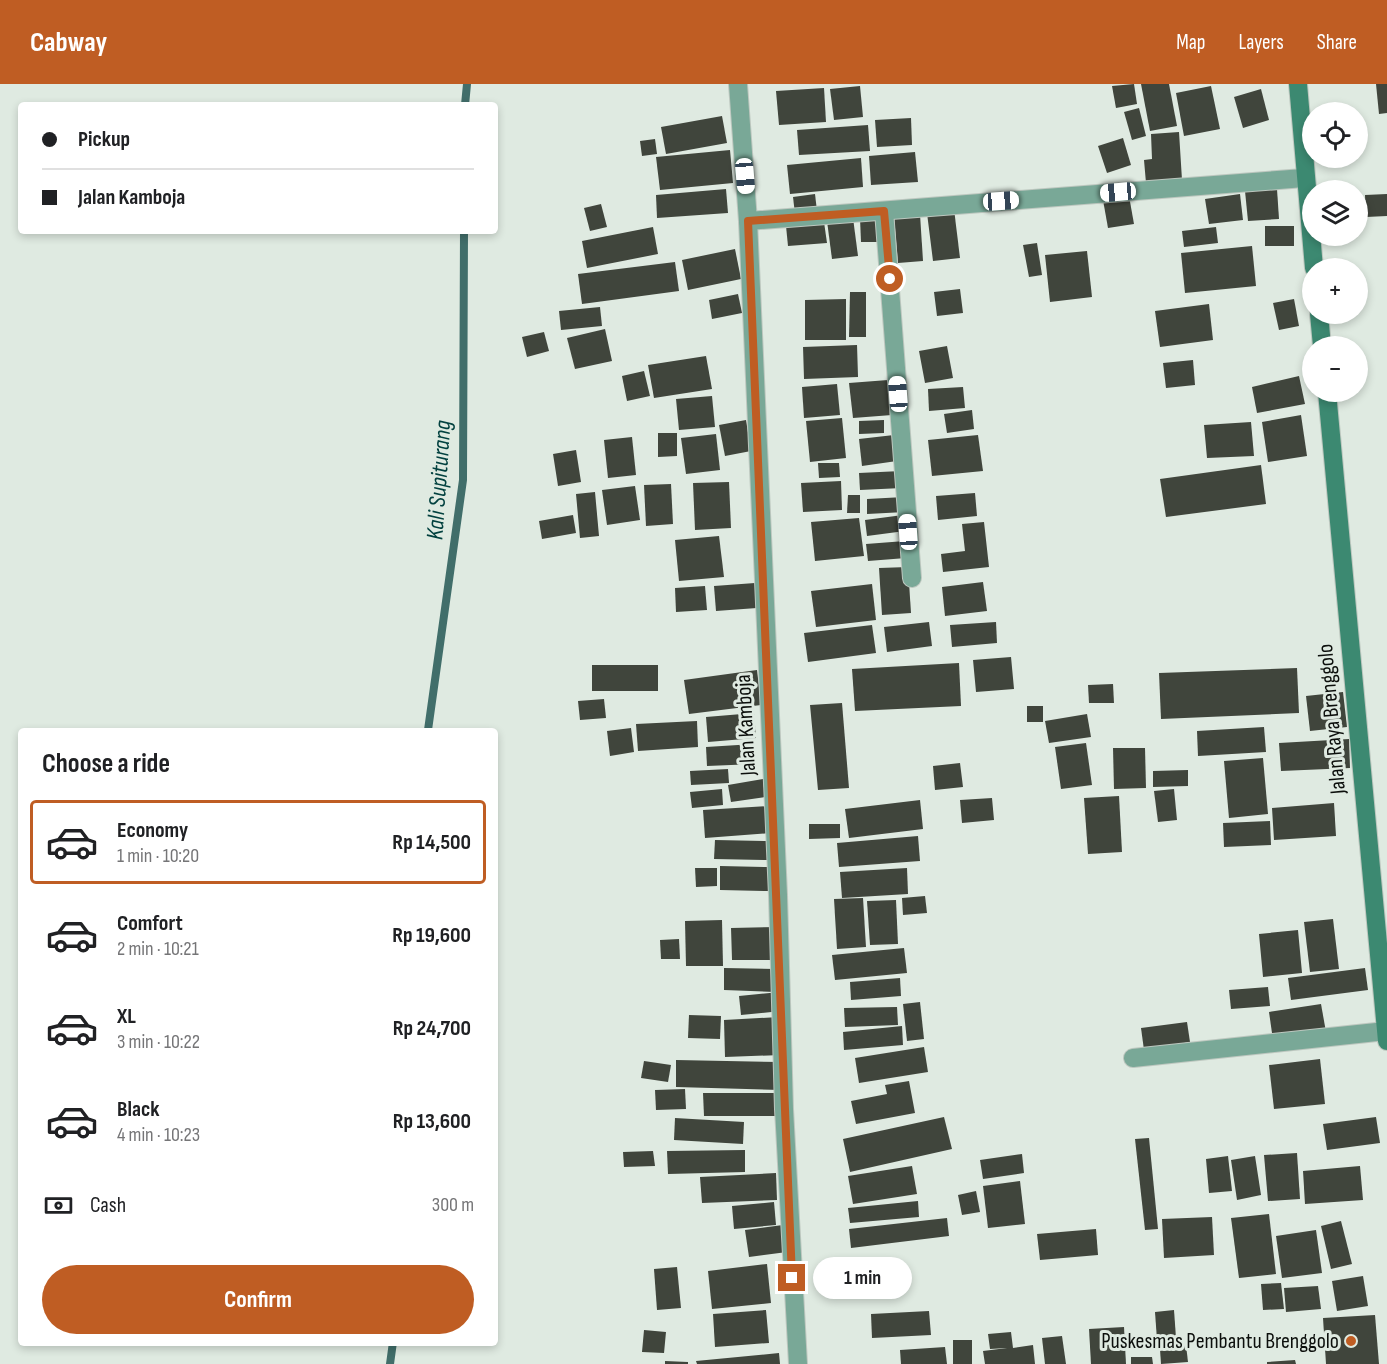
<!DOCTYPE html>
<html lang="en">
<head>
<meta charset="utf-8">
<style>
	body { margin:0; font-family:"Sofia Sans Condensed",sans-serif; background:#f2f2f2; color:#202124; height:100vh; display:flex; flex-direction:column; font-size:22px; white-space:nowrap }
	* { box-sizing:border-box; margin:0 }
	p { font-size:20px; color:#757577 }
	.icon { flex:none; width:33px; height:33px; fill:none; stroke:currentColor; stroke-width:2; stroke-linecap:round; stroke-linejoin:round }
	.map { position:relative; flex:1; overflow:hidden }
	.sheet { position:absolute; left:18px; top:644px; width:480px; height:618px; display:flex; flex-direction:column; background:#fff; border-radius:6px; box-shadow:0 3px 9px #0003 }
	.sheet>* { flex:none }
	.banner { position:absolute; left:18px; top:18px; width:480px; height:132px; border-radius:6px; box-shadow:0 3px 9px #0003; display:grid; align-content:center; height:132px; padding:0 24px; background:#fff }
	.buttons { position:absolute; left:1302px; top:18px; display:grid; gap:12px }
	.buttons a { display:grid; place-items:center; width:66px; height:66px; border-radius:50%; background:#fff; box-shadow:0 3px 9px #0003; font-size:30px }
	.end { position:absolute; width:27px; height:27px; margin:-14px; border:8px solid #bf5d23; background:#fff; box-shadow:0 0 0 3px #fff }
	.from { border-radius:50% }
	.bubble { position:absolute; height:42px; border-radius:21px; background:#fff; box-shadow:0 3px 9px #0003; font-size:20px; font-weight:700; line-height:42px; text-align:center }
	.car { position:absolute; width:18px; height:36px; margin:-18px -9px; border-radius:8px; box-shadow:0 0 4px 2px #0007; background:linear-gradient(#fff 24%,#345 0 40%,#fff 0 76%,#345 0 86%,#fff 0) }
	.banner b { display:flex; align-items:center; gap:21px; height:57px; font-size:22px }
	.banner b+b { border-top:2px solid #e0e0e0 }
	.banner i { width:15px; height:15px; background:#202124 }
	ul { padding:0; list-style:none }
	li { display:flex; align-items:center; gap:18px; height:84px; margin:0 12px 9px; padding:0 12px; border:3px solid transparent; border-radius:6px }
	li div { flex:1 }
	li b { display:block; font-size:22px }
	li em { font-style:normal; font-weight:700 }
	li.active { border-color:#bf5d23 }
	li>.icon { width:54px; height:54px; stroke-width:1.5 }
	h2 { padding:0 24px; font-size:27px; line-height:72px }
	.pay { display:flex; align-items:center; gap:15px; height:66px; padding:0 24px; font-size:22px }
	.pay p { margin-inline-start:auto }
	.button { display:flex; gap:12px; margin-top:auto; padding:12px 24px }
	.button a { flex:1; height:69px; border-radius:36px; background:#bf5d23; color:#fff; font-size:24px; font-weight:700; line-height:69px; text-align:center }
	header { display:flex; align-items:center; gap:36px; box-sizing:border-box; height:84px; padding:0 30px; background:#bf5d23; color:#fff }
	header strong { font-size:28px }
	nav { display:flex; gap:33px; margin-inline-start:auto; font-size:21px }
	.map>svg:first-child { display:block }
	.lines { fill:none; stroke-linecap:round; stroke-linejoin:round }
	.stream { stroke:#416e6a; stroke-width:8 }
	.building { fill:#40453c }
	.street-casing { stroke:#bdc7bf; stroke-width:20 }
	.secondary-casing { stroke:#bdc7bf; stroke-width:20 }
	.street { stroke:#79a897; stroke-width:18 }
	.secondary { stroke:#3c8971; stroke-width:18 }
	.route { stroke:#bf5d23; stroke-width:8 }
	.poi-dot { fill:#bf5d23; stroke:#dfeae1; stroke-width:2 }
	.labels { text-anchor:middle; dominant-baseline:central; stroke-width:6; stroke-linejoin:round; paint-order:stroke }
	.street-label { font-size:22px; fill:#0c0f0c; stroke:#dfeae1 }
	.poi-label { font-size:22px; fill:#0c0f0c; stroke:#dfeae1; text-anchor:end }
	.water-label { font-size:24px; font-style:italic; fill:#02413f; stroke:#dfeae1 }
</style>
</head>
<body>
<header>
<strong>Cabway</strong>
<nav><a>Map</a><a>Layers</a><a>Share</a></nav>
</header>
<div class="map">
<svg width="1387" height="1280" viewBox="0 0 1387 1280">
	<rect width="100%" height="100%" fill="#dfeae1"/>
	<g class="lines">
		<g class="stream">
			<path d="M 465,21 L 467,0"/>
			<path d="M 428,646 L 463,396 L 464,147"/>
			<path d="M 390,1280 L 393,1258"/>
		</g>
	</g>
	<g class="building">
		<path d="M 1134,0 L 1137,20 L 1116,24 L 1112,2 Z"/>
		<path d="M 1141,0 L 1169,0 L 1177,42 L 1150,47 Z"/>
		<path d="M 1376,0 L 1387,0 L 1387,29 L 1379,30 Z"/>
		<path d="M 860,2 L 863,33 L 834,36 L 830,5 Z"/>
		<path d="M 1211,2 L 1220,45 L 1184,52 L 1176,9 Z"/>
		<path d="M 824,4 L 826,38 L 779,41 L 776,7 Z"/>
		<path d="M 1261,5 L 1269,36 L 1243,44 L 1234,13 Z"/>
		<path d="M 1139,24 L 1146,52 L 1132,56 L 1124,28 Z"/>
		<path d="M 722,32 L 727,59 L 666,70 L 661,43 Z"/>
		<path d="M 911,34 L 912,61 L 877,63 L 875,36 Z"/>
		<path d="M 868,41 L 870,67 L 799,71 L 797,46 Z"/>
		<path d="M 1179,48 L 1182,96 L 1146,99 L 1144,76 L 1152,75 L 1151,50 Z"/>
		<path d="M 1123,54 L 1131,81 L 1107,89 L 1098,62 Z"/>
		<path d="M 655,55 L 657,70 L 642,72 L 640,57 Z"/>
		<path d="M 730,66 L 733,99 L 660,106 L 656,73 Z"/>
		<path d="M 915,68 L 918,98 L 871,101 L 869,72 Z"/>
		<path d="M 861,74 L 863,103 L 790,110 L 787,81 Z"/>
		<path d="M 726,105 L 728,129 L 657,134 L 656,111 Z"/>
		<path d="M 1277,105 L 1279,135 L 1248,137 L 1245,107 Z"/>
		<path d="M 815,110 L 817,127 L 795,130 L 793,113 Z"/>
		<path d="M 1240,110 L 1243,136 L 1209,140 L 1205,115 Z"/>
		<path d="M 1387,110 L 1387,132 L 1366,133 L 1365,111 Z"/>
		<path d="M 1129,112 L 1134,140 L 1108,144 L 1103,116 Z"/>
		<path d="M 601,120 L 607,143 L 590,147 L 584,124 Z"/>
		<path d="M 954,125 L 960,174 L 933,177 L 927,129 Z"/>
		<path d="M 920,130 L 923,177 L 898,179 L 894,132 Z"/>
		<path d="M 877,133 L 878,158 L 861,158 L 860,134 Z"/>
		<path d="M 853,134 L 858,172 L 832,175 L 827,137 Z"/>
		<path d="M 824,138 L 827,159 L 788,162 L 786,142 Z"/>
		<rect x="1265" y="142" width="29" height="20"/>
		<path d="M 653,143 L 658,170 L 587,184 L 582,157 Z"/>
		<path d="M 1216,143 L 1218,159 L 1184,163 L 1182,147 Z"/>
		<path d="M 1037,159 L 1042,191 L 1029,193 L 1023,161 Z"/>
		<path d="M 1252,162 L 1256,202 L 1185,209 L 1181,169 Z"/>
		<path d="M 735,165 L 741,195 L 688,206 L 682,176 Z"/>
		<path d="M 1087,167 L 1092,213 L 1050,218 L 1045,171 Z"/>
		<path d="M 675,178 L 679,207 L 582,220 L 578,190 Z"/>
		<path d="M 960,205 L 963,229 L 937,232 L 934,208 Z"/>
		<path d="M 850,208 L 866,208 L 866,253 L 849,253 Z"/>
		<path d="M 738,210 L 742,229 L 712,235 L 709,216 Z"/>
		<path d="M 846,215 L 846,256 L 805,256 L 805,216 Z"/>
		<path d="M 1294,215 L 1299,242 L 1279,246 L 1273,219 Z"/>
		<path d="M 1209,220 L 1213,256 L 1160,263 L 1155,227 Z"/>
		<path d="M 600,223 L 602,242 L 561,246 L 559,227 Z"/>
		<path d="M 605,245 L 612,277 L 575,285 L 567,254 Z"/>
		<path d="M 544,248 L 549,267 L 527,273 L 522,253 Z"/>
		<path d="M 857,261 L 858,293 L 804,295 L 803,263 Z"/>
		<path d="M 947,262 L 953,294 L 925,299 L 919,267 Z"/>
		<path d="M 706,272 L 712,305 L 654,314 L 648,281 Z"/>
		<path d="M 1193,276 L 1195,301 L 1166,304 L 1163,279 Z"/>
		<path d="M 644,287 L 650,312 L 627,317 L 622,292 Z"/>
		<path d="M 1299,292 L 1305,320 L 1257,329 L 1252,303 Z"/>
		<path d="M 888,296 L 892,331 L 853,334 L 849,299 Z"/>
		<path d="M 837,300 L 840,331 L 804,334 L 802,303 Z"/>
		<path d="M 963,303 L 965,324 L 929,327 L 928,305 Z"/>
		<path d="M 712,312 L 715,343 L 679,346 L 676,315 Z"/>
		<path d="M 972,326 L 974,345 L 947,349 L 944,330 Z"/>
		<path d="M 1301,331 L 1307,372 L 1268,378 L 1262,338 Z"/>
		<path d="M 842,334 L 846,374 L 810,378 L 806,337 Z"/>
		<path d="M 746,336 L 751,367 L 725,372 L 719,341 Z"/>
		<path d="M 884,336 L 884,349 L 859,350 L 859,337 Z"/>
		<path d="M 1251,338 L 1254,372 L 1207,374 L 1204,341 Z"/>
		<path d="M 658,349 L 677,349 L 677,372 L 658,373 Z"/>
		<path d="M 716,350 L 720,386 L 686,390 L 681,354 Z"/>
		<path d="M 894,351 L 897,377 L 862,382 L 859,355 Z"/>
		<path d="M 978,351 L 983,387 L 932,392 L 928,356 Z"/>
		<path d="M 632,353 L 636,391 L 608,394 L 604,356 Z"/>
		<path d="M 576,366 L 581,398 L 558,402 L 553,370 Z"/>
		<path d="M 818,379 L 839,379 L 840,393 L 819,394 Z"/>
		<path d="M 1261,381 L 1266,420 L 1166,433 L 1160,395 Z"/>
		<path d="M 901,387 L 902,404 L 860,406 L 859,389 Z"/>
		<path d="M 841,397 L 842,426 L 803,428 L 801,399 Z"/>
		<path d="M 729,398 L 731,444 L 695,446 L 693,399 Z"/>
		<path d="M 671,400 L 673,440 L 646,442 L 644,401 Z"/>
		<path d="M 635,402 L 640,436 L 607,441 L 602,406 Z"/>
		<path d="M 595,408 L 599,452 L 580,454 L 576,410 Z"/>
		<path d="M 975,409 L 977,432 L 938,436 L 936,412 Z"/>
		<path d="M 848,411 L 860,411 L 860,429 L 847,429 Z"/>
		<path d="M 904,413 L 905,428 L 867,430 L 867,415 Z"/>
		<path d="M 573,431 L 576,449 L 542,455 L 539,437 Z"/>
		<path d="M 903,431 L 905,447 L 867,452 L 865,436 Z"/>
		<path d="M 859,434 L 864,472 L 815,477 L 811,438 Z"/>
		<path d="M 984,438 L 989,483 L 943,488 L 941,470 L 965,467 L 962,440 Z"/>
		<path d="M 719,452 L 724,493 L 679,497 L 675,456 Z"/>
		<path d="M 905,457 L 906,474 L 868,477 L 866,460 Z"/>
		<path d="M 908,483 L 911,529 L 882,531 L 879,484 Z"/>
		<path d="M 983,498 L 987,527 L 945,532 L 942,503 Z"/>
		<path d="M 755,499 L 757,524 L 716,527 L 714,502 Z"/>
		<path d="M 872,500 L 876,536 L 816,543 L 811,507 Z"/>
		<path d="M 705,502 L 707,526 L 676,528 L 675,504 Z"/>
		<path d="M 929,538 L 932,562 L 887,568 L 884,543 Z"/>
		<path d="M 996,538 L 997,559 L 952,563 L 950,541 Z"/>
		<path d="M 872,541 L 876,569 L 808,578 L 804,549 Z"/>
		<path d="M 1011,573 L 1014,605 L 976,608 L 973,576 Z"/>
		<path d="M 959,579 L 961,622 L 855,627 L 852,585 Z"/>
		<rect x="592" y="581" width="66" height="26"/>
		<path d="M 1297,584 L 1299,629 L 1161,635 L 1159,589 Z"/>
		<path d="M 757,586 L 761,621 L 689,630 L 684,596 Z"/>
		<path d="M 1113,600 L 1114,619 L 1089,619 L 1088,601 Z"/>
		<path d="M 1343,608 L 1347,643 L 1310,647 L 1306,612 Z"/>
		<path d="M 604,615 L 606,634 L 580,636 L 578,617 Z"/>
		<path d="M 842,619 L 849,704 L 818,706 L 810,621 Z"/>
		<rect x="1027" y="622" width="16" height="16"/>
		<path d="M 754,629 L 756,654 L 708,658 L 706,633 Z"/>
		<path d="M 1087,630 L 1091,653 L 1049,659 L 1045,637 Z"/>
		<path d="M 697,637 L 698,663 L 638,667 L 636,640 Z"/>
		<path d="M 1264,643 L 1266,668 L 1198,672 L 1197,647 Z"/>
		<path d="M 631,644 L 634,668 L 610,672 L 607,647 Z"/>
		<path d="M 1349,655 L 1350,684 L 1281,687 L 1279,659 Z"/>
		<path d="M 1086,659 L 1092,701 L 1061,705 L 1055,663 Z"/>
		<path d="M 754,660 L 755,680 L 707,682 L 706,663 Z"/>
		<path d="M 1113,664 L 1145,664 L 1146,704 L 1114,705 Z"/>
		<path d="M 1263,674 L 1268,730 L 1229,734 L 1224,677 Z"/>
		<path d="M 960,679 L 963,703 L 935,706 L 933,682 Z"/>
		<path d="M 728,685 L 729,699 L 691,701 L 690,687 Z"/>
		<path d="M 1188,686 L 1188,702 L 1153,703 L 1153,687 Z"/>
		<path d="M 763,695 L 765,713 L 731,718 L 728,701 Z"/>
		<path d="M 722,705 L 723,721 L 692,724 L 690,708 Z"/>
		<path d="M 1174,705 L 1177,736 L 1158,738 L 1154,707 Z"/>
		<path d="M 1119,712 L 1122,768 L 1088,770 L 1084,714 Z"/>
		<path d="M 992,714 L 994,736 L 962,739 L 960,716 Z"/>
		<path d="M 920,716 L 923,745 L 849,754 L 845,725 Z"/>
		<path d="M 1334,719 L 1336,752 L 1274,756 L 1272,724 Z"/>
		<path d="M 769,722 L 771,749 L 705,754 L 703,726 Z"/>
		<path d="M 1270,737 L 1271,761 L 1224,763 L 1223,739 Z"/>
		<path d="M 809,740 L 840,740 L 840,754 L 809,755 Z"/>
		<path d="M 918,752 L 920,777 L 839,783 L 837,759 Z"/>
		<path d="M 715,756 L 768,757 L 768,776 L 714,775 Z"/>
		<path d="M 720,782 L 768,783 L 768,807 L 720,806 Z"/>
		<path d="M 695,784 L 717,784 L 717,802 L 696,803 Z"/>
		<path d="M 907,784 L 908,810 L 842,814 L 840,788 Z"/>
		<path d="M 925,812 L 927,829 L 903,831 L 902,814 Z"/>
		<path d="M 863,814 L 866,863 L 837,865 L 834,815 Z"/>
		<path d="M 896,816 L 898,860 L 870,861 L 867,817 Z"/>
		<path d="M 1333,835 L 1339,885 L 1310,888 L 1304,838 Z"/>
		<path d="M 722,836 L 723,882 L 686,882 L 685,837 Z"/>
		<path d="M 779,843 L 780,876 L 732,876 L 731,844 Z"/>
		<path d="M 1298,846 L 1302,889 L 1263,893 L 1259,850 Z"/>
		<path d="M 679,855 L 680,875 L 661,875 L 660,856 Z"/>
		<path d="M 904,864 L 907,889 L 835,896 L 832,871 Z"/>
		<path d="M 724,884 L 776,885 L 775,908 L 724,906 Z"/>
		<path d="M 1365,884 L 1368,906 L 1291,916 L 1288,894 Z"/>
		<path d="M 900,894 L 901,912 L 851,916 L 850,898 Z"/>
		<path d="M 1268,903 L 1270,922 L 1231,925 L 1229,906 Z"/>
		<path d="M 780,908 L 781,927 L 741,931 L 739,912 Z"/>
		<path d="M 920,918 L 924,955 L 907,957 L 903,920 Z"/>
		<path d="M 1321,920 L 1326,948 L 1273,956 L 1269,928 Z"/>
		<path d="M 897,923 L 898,941 L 845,943 L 844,924 Z"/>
		<path d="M 689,931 L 721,932 L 720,955 L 688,954 Z"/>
		<path d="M 779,933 L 781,971 L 725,973 L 724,936 Z"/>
		<path d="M 1187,938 L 1190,958 L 1144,966 L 1141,944 Z"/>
		<path d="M 902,942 L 903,961 L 844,966 L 843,948 Z"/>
		<path d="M 924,963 L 928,988 L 859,999 L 855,974 Z"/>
		<path d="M 1320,975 L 1325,1020 L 1274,1025 L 1269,981 Z"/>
		<path d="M 676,976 L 780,978 L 780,1006 L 676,1003 Z"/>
		<path d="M 644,977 L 671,981 L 668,998 L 641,994 Z"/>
		<path d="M 909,997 L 915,1029 L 856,1040 L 851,1017 L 887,1010 L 885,1001 Z"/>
		<path d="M 685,1005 L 686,1025 L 656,1026 L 655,1006 Z"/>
		<path d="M 703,1009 L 776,1009 L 776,1032 L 704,1032 Z"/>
		<path d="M 944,1033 L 952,1065 L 850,1088 L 843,1055 Z"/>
		<path d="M 1376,1033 L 1380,1059 L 1327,1066 L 1323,1040 Z"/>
		<path d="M 675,1034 L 744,1038 L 743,1060 L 674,1056 Z"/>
		<path d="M 1149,1054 L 1158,1145 L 1145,1146 L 1135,1055 Z"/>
		<path d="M 745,1066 L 745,1088 L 668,1090 L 667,1067 Z"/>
		<path d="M 653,1067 L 655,1082 L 624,1083 L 623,1068 Z"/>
		<path d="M 1297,1069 L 1300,1115 L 1268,1117 L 1264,1071 Z"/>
		<path d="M 1022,1070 L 1024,1089 L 983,1095 L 980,1076 Z"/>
		<path d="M 1228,1072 L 1232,1107 L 1209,1109 L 1206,1075 Z"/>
		<path d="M 1255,1072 L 1261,1111 L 1237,1116 L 1231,1076 Z"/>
		<path d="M 912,1082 L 917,1110 L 853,1120 L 848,1092 Z"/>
		<path d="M 1360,1082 L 1363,1116 L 1305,1120 L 1303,1087 Z"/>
		<path d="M 776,1089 L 777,1116 L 702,1119 L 700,1093 Z"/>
		<path d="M 1020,1097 L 1025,1140 L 988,1144 L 983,1102 Z"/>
		<path d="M 976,1107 L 980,1128 L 962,1131 L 958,1111 Z"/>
		<path d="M 918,1117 L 919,1133 L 850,1139 L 848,1124 Z"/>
		<path d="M 774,1118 L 776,1141 L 734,1145 L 732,1122 Z"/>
		<path d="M 1269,1130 L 1276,1190 L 1239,1194 L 1231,1134 Z"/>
		<path d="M 1212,1133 L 1214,1171 L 1164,1174 L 1162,1135 Z"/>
		<path d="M 947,1134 L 949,1152 L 851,1164 L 849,1145 Z"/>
		<path d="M 1341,1137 L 1352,1180 L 1331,1185 L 1321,1142 Z"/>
		<path d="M 783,1141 L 787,1168 L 749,1173 L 745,1146 Z"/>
		<path d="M 1096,1145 L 1098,1171 L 1040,1176 L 1037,1150 Z"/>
		<path d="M 1316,1146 L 1322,1189 L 1282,1194 L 1276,1152 Z"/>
		<path d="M 767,1180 L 771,1219 L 712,1225 L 708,1187 Z"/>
		<path d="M 677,1183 L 681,1224 L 657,1226 L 654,1185 Z"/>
		<path d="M 1363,1192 L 1368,1222 L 1337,1227 L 1332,1197 Z"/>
		<path d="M 1281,1199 L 1284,1225 L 1263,1226 L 1261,1200 Z"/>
		<path d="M 1318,1202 L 1321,1225 L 1286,1228 L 1284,1204 Z"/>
		<path d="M 766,1226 L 769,1259 L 715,1263 L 713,1230 Z"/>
		<path d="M 1174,1226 L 1176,1254 L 1157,1256 L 1155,1228 Z"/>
		<path d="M 929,1227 L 931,1251 L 872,1254 L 871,1230 Z"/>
		<path d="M 1375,1231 L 1379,1280 L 1326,1280 L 1323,1234 Z"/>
		<path d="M 1124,1243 L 1126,1280 L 1091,1280 L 1089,1245 Z"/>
		<path d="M 644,1246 L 666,1248 L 664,1269 L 642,1268 Z"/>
		<path d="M 1011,1248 L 1013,1264 L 1033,1261 L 1035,1280 L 985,1280 L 983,1267 L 1007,1264 L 990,1265 L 988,1250 Z"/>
		<path d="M 1062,1252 L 1066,1280 L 1045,1280 L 1042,1254 Z"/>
		<rect x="953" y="1256" width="19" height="24"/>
		<path d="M 1186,1261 L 1188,1278 L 1161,1280 L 1160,1265 Z"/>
		<path d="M 945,1263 L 947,1280 L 901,1280 L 900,1266 Z"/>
		<path d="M 779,1269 L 780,1280 L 697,1280 L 696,1277 Z"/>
		<path d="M 1131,1273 L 1152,1273 L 1153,1280 L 1131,1280 Z"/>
		<path d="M 1295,1276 L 1296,1280 L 1267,1280 L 1267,1278 Z"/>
		<path d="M 665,1277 L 688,1278 L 688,1280 L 665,1280 Z"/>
	</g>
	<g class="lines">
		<g class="street-casing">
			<g id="street">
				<path d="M 738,0 L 748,137 L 778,811 L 784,1025 L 798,1280"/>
				<path d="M 884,127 L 912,494"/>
				<path d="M 748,137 L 1304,94"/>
				<path d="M 1133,974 L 1386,947"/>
			</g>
		</g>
		<g class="secondary-casing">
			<g id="secondary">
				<path d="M 1298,0 L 1314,184"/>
				<path d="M 1319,230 L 1322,262"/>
				<path d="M 1327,308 L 1387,957"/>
			</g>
		</g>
		<use href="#street" class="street"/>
		<use href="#secondary" class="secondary"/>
	</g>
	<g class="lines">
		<path class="route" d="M 792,1194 L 748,137 L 884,127 L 890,195"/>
	</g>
	<circle class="poi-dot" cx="1351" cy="1257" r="6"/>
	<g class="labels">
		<g class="street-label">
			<text transform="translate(1332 635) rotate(-95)">Jalan Raya Brenggolo</text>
			<text transform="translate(746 641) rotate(-93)">Jalan Kamboja</text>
		</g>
		<g class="poi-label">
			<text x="1339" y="1257">Puskesmas Pembantu Brenggolo</text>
		</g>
		<g class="water-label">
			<text transform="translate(439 396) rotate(-86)">Kali Supiturang</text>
		</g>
	</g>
</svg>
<div class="buttons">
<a><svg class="icon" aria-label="locate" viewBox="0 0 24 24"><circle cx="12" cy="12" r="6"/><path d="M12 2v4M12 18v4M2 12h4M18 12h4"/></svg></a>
<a><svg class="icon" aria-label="layers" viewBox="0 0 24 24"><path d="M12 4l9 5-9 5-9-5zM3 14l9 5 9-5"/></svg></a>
<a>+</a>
<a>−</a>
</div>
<i class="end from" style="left:890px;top:195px"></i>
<i class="end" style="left:792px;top:1194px"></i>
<div class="bubble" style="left:813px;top:1173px;width:99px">1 min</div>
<i class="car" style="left:745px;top:92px;rotate:175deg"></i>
<i class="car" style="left:1118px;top:108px;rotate:265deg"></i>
<i class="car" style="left:1001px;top:117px;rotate:86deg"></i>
<i class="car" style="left:898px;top:310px;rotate:356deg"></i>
<i class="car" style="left:908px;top:448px;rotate:356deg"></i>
<div class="banner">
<b><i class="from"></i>Pickup</b>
<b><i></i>Jalan Kamboja</b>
</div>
<section class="sheet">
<h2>Choose a ride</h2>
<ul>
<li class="active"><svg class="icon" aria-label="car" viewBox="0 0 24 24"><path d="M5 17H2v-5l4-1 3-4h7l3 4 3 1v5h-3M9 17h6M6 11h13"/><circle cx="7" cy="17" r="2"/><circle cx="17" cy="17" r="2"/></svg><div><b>Economy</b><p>1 min · 10:20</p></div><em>Rp 14,500</em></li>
<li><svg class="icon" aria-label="car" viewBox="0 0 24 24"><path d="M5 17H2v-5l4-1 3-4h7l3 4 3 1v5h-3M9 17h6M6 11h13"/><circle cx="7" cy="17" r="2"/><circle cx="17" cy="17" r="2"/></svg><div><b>Comfort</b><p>2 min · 10:21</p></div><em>Rp 19,600</em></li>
<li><svg class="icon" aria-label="car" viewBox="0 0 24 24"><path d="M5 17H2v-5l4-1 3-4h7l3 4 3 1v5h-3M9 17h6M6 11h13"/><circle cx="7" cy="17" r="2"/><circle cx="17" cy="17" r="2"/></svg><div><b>XL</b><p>3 min · 10:22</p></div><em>Rp 24,700</em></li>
<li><svg class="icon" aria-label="car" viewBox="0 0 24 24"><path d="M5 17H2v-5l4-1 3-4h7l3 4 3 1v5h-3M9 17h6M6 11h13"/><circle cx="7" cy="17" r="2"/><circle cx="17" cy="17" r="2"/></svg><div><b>Black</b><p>4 min · 10:23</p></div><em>Rp 13,600</em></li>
</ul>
<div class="pay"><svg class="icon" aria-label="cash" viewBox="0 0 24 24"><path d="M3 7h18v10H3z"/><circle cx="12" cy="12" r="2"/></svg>Cash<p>300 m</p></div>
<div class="button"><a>Confirm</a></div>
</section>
</div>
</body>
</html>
